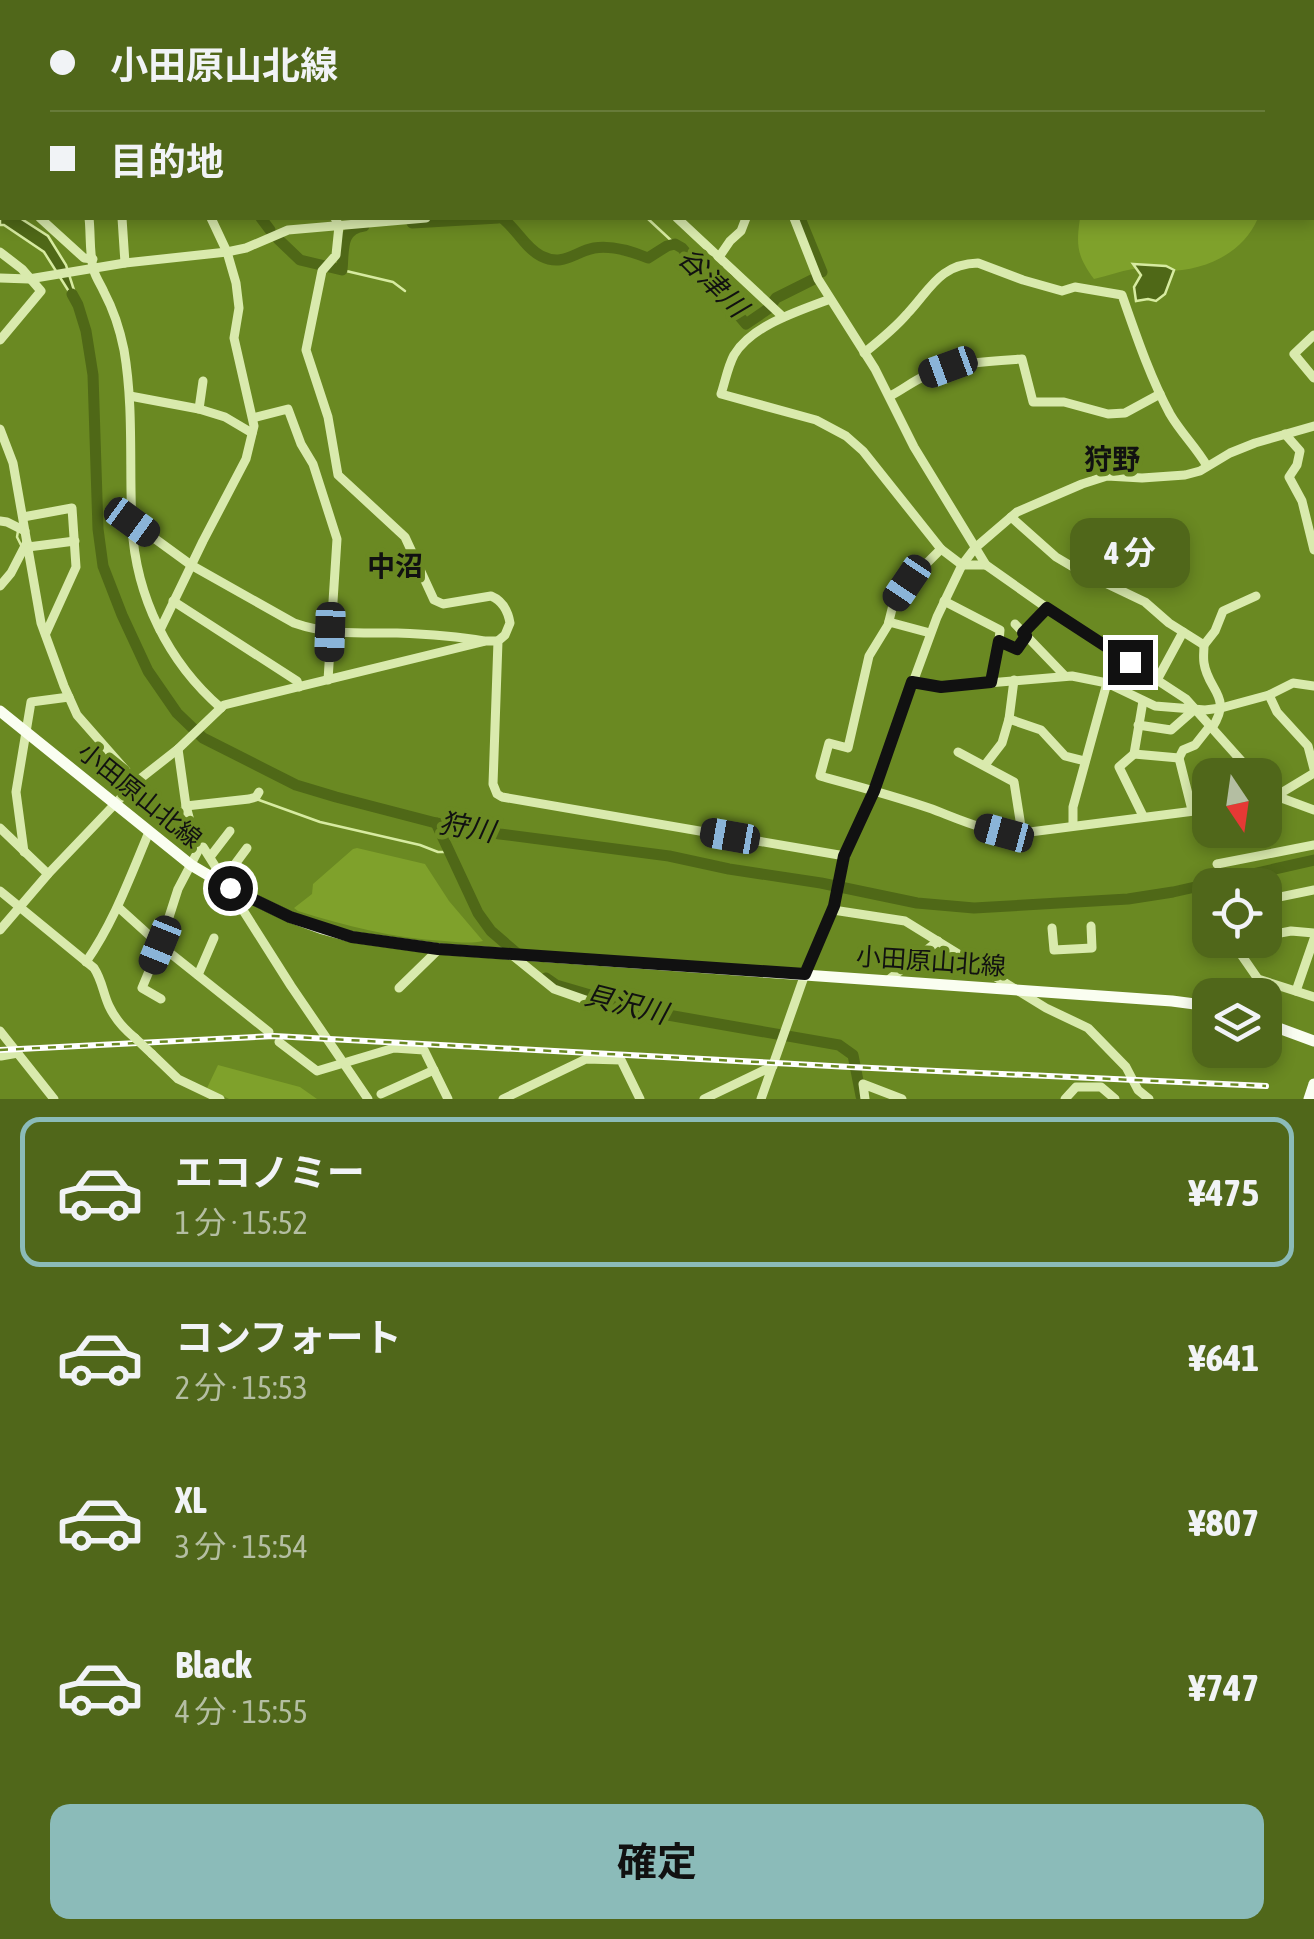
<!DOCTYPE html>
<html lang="ja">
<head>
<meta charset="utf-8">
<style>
	body { margin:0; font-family:"Asap Condensed","Noto Sans JP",sans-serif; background:#5a6f27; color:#f1f3f6; height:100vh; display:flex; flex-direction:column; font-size:38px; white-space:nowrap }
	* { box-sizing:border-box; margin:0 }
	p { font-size:32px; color:#b4bea2 }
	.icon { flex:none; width:55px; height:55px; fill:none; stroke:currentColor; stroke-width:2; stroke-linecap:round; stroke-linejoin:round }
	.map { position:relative; height:1099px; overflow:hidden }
	.drawer { display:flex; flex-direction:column; background:#50671a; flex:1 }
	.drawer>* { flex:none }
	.top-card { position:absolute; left:0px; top:0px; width:1315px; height:220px; box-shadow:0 5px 15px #0003; display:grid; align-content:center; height:220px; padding:0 50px; background:#50671a }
	.needle { width:65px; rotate:167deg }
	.controls { position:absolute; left:1192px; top:758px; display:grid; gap:20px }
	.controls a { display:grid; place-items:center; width:90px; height:90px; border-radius:20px; background:#50671a; box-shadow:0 5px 15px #0003; font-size:50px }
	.end { position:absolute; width:45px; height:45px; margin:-22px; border:12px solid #111; background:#fff; box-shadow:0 0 0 5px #fff }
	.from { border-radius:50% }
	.bubble { position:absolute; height:70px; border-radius:20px; background:#50671a; box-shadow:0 5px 15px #0003; font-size:32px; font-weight:700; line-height:70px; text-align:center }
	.car { position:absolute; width:30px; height:60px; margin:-30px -15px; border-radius:12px; box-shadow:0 0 8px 2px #0007; background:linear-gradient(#222 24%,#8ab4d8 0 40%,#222 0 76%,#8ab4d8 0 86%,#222 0) }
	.top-card b { display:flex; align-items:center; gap:35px; height:95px; font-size:38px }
	.top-card b+b { border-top:2px solid #677b39 }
	.top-card i { width:25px; height:25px; background:#f1f3f6 }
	ul { padding:18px 0 0; list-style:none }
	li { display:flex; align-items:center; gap:30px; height:150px; margin:0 20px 15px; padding:0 30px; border:5px solid transparent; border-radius:20px }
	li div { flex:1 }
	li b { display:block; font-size:38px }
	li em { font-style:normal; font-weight:700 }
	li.on { border-color:#8bbbb9 }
	li>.icon { width:90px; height:90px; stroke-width:1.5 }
	.primary-button { display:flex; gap:20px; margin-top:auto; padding:20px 50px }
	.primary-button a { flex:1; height:115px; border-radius:20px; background:#8bbbb9; color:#111; font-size:40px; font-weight:700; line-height:115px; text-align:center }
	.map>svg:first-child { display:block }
	.green { fill:#7fa12b }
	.water { fill:#4f6817; stroke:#d7eba1; stroke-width:2.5 }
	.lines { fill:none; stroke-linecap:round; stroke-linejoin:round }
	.stream { stroke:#d7eba1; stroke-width:2.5 }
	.river { stroke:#4f6817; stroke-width:11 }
	.minor { stroke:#d9eaad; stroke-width:9 }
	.major { stroke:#fafef1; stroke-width:11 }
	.rail-casing { stroke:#fff; stroke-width:6 }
	.rail { stroke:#6a8922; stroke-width:2.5; stroke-dasharray:8; stroke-linecap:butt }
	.minor-bridge { stroke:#d9eaad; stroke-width:9 }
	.route { stroke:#111; stroke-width:12 }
	.labels { text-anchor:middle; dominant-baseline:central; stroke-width:9; stroke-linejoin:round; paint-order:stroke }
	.street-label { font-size:25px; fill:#111; stroke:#6a8922 }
	.water-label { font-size:28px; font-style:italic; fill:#111; stroke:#6a8922 }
	.neighbourhood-label { font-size:28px; font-weight:bold; fill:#111; stroke:#6a8922 }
</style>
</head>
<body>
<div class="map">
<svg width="1314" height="1099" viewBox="0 0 1314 1099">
	<rect width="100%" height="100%" fill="#6a8922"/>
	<g class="green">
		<path d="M 1080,218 L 1258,218 C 1243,254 1204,271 1166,271 C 1155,271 1144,267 1133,269 C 1120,271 1107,276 1094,279 C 1077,256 1076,246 1080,218 Z"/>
		<path d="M 357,848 L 425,864 L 449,901 L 483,941 C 470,944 457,942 444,941 C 394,938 345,926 298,911 L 294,908 L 312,894 L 313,884 L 353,849 Z"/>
		<path d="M 218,1065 L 300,1087 L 317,1099 L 229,1099 L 207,1088 Z"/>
	</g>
	<g class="water">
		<path d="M 0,205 L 2,207 L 2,218 L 20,218 L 48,236 L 66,265 L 80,309 L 44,252 L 4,225 L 0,225 Z"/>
		<path d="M 1133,264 L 1166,266 L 1174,270 L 1165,294 L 1156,301 L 1148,299 L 1136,301 L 1134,287 L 1141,275 Z"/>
	</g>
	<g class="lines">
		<g class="stream">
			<path d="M 284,2 L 284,0"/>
			<path d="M 647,218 L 675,244"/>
			<path d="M 342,270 L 393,282 L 405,291"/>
			<path d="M 18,531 L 17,537 L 22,547"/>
			<path d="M 137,788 L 153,804 L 182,809"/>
			<path d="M 259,800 L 320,822 L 420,845 L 438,852 L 449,852"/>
		</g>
		<g class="river">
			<path d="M 858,2 L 860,0"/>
			<path d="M 0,173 L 2,173"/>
			<path d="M 261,218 L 270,230"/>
			<path d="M 502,218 C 516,228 525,248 541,256 C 563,267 574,252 594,248 C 612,245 631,251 648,258 L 667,246 L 675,244 L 682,248 L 746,324 L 768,309 L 776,298 L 814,279"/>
			<path d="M 800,218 L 822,272"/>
			<path d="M 412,223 L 498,218"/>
			<path d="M 278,239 L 300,260 L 342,270 C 344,251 340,229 364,226"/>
			<path d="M 72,294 L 78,305 L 86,331 L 93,375 L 98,529 L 103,566 L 122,615 L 148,671 L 177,713 L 203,738 L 296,785 L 336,797 L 436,823 L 500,834 L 669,856 L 729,869 L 821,883 L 917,903 L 974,908 L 1128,899 L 1173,892 L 1314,860"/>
			<path d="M 436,823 L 478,913 L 491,931 L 520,956"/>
			<path d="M 546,978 L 556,985 L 645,1011 L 839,1045 L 853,1055 L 861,1096"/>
		</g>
		<g class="minor">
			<path d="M 148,0 L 149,2"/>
			<path d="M 241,0 L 246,2"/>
			<path d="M 614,0 L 614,2"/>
			<path d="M 801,0 L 801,2"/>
			<path d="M 997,0 L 997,2"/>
			<path d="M 1042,0 L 1043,2"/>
			<path d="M 1091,0 L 1092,2"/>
			<path d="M 1135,0 L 1135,2"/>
			<path d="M 1260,0 L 1260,2"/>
			<path d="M 226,2 L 227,0"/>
			<path d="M 330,2 L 333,0"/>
			<path d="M 435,2 L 437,0"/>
			<path d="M 736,2 L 741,0"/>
			<path d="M 1147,2 L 1159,0"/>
			<path d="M 1312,35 L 1314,35"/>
			<path d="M 1312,116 L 1314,115"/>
			<path d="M 0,122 L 2,124"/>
			<path d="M 0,194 L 2,195"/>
			<path d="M 1312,209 L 1314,212"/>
			<path d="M 40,218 L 84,258 L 93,259"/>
			<path d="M 89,218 C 91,234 89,256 94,271 C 96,278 101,285 104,292 C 113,309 120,330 124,350 C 134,408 129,467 132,526 C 136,597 168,662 221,708"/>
			<path d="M 122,218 L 125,263"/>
			<path d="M 335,218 L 339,226 L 336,255 L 322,271 L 306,350 L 328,417 L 338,475 L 405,537 L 434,600 L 443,604 L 491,596 C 503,601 508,611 510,623 L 505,635 L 498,641 L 493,784 L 497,794 L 502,797 L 845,856"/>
			<path d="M 677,218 L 783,317"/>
			<path d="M 794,218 L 818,279 L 875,369 L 914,447 L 986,565 L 1047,608 L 1186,699 L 1254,775"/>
			<path d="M 0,252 L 22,269 L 41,291 L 0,340"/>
			<path d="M 719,257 L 730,241 L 741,231 L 746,218"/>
			<path d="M 0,278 L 29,279 L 125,263 L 227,252 L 246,248 L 288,230 L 426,218"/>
			<path d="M 830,299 C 799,311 752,325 734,355 C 728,366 725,382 721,394 L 816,420 L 846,436 L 863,451 L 941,549 L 962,565 L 986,565"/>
			<path d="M 1314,335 L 1294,354 L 1314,378"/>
			<path d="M 864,353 C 879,341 895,328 907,314 C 930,290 939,264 978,263 L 1023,280 L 1062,291 L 1075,287 L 1122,295 C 1136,335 1150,377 1170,414 C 1181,433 1196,447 1207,466"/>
			<path d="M 130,396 L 199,409 L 225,417 L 252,433"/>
			<path d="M 890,396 C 902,390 913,381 925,376 C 957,362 989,361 1022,359 L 1033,402 L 1064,402 L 1108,414 L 1125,413 L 1160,394"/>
			<path d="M 199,409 L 203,381"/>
			<path d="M 253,418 L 288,409 L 301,444 L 313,464 L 337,539 L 328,680"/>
			<path d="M 0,429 L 13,463 L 41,623 L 64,686 L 77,715 L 136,782"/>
			<path d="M 1285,434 L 1300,451 L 1297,465 L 1289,477 L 1302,501 L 1314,550"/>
			<path d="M 23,517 L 72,508 L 76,567 L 46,633"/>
			<path d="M 1011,517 L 1056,557 L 1078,570 L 1145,602 L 1169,623 L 1204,645 L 1215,631 L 1223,611 L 1256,596"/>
			<path d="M 0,521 L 7,522 L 25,531"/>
			<path d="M 132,522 L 191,565 L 294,623 C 328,635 362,633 397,633 C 425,634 456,636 484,641"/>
			<path d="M 28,547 L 75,541"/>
			<path d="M 941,549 L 907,583 L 894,601 L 888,625 L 869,656 L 848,748 L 829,743 L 820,776 C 857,786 895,796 932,809 C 961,820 990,834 1022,833 L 1210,809"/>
			<path d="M 0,586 L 11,573 L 27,542"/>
			<path d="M 173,601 L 297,681 L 299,687"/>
			<path d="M 944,601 L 1000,630 L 999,641 L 1017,649 L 1026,636"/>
			<path d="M 889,622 L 930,633"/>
			<path d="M 1015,624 L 1065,676"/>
			<path d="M 160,630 L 203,541 L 246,459 L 254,426 L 234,338 L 239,308 L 236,283 L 227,252 L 211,218"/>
			<path d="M 1023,633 L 1047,608"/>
			<path d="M 1204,645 C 1204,651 1203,657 1204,663 C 1208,691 1233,696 1212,728"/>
			<path d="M 1157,680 L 1183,632"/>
			<path d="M 912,682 L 941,687 L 1072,676 L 1107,683 L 1155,706 L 1205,710 L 1221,708 L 1269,695 L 1293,683 L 1314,686"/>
			<path d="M 991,682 L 999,641"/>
			<path d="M 1269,695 L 1277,712 L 1308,746 L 1314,769"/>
			<path d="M 1009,719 L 1041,730 L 1065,756 L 1085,761"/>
			<path d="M 1138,725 L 1171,730 L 1195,709"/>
			<path d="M 958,752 L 1014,782 L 1022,833"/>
			<path d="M 1134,754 L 1143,701"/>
			<path d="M 1179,758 L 1192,810"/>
			<path d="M 985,765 L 1002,743 L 1009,719 L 1014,680"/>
			<path d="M 1265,787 L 1276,796 L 1314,810"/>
			<path d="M 1276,796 L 1314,773"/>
			<path d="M 186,806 L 249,799 L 256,797 L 259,792"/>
			<path d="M 1143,816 L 1119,767 L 1134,754 L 1179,758 L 1183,750 L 1195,745 L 1210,726"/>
			<path d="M 1073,825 L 1073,807 L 1107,683"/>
			<path d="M 0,828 L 48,874"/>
			<path d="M 197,848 L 203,847 L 291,986 L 368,1099"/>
			<path d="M 24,852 L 16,792 L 31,702 L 69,697"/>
			<path d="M 210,857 L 230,831"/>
			<path d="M 1217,864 L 1314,845"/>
			<path d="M 224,879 L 247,848"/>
			<path d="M 0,891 L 94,968 C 102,980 103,993 109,1006 C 115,1019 124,1029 135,1038"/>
			<path d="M 1265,900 L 1314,890"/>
			<path d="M 118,907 L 160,945 L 269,1032"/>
			<path d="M 833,910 L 905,921 L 1046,1008 L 1088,1028 L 1126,1067 L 1138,1090 L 1149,1099"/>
			<path d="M 1052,928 L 1054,950 L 1092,948 L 1091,926"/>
			<path d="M 0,930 L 48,874 L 136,782 L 178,749 L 224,705 L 486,641 L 498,641"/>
			<path d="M 1265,936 L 1291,931 L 1314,933"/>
			<path d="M 1231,940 L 1258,979 L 1314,997"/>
			<path d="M 1232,943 L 1247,940"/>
			<path d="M 512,955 L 554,989 L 594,1003"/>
			<path d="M 86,962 C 114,922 130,877 149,832"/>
			<path d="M 198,975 L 214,938"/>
			<path d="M 887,981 L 938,941"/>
			<path d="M 399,988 L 439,949"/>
			<path d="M 1296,991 L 1314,939"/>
			<path d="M 1251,995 L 1258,979"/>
			<path d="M 161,999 L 142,988 L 160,945 L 178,889 L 198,851 L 186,806 L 178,749"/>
			<path d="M 0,1031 L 54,1099"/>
			<path d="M 279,1042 L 317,1071 L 394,1048 L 424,1050 L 448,1099"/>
			<path d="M 152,1054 L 178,1079 L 220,1099"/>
			<path d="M 1,1056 L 18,1053"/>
			<path d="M 381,1094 L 434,1070"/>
			<path d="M 503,1099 L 586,1059 L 621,1060 L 640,1099"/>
			<path d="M 704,1099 L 773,1066"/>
			<path d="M 761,1099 L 805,974 L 834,906 L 845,856 L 873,791 L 937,617 L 962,565 L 975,548 L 1017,512 L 1082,484 L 1107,476 L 1142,478 L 1185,475 L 1200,471 L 1230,453 L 1255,443 L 1314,426"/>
			<path d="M 865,1099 L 863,1084 L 902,1099"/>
			<path d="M 1065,1099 L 1076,1087 L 1101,1087 L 1115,1099"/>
		</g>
		<g class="major">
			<path d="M 0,711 L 191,865 L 230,888 L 290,917 L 323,929 L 352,937 L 439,949 L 1172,1001 L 1210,1006"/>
			<path d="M 1265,1023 L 1314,1041"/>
			<path d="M 1309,1099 L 1314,1084"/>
		</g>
		<g class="rail-casing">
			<path id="rail" d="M 0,1050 L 274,1036 L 850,1067 L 1266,1086"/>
		</g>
		<use href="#rail" class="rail"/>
		<path class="minor-bridge" d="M 135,1038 L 152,1054"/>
	</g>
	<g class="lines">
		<path class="route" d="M 230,888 L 290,917 L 352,937 L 438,949 L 805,974 L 834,906 L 844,856 L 874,791 L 912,682 L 941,687 L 991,682 L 999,641 L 1017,649 L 1026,636 L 1023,633 L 1047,608 L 1130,662"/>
	</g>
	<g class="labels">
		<g class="street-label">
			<text transform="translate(140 795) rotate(39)">小田原山北線</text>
			<text transform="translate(931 961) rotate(4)">小田原山北線</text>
		</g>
		<g class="water-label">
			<text transform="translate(713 282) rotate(45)">谷津川</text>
			<text transform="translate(467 827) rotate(10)">狩川</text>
			<text transform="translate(626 1004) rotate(14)">貝沢川</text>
		</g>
		<g class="neighbourhood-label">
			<text x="1112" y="459">狩野</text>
			<text x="395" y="566">中沼</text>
		</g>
	</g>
</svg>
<div class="controls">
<a><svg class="needle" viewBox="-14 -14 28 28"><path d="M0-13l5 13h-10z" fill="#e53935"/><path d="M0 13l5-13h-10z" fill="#b4bea2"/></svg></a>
<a><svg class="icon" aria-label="locate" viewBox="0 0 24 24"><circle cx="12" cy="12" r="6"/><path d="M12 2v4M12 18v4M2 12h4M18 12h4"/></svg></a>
<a><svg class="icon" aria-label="layers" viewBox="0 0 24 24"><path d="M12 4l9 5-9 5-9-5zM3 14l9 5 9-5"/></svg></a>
</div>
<i class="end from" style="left:230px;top:888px"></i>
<i class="end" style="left:1130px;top:662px"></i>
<div class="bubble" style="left:1070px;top:518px;width:120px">4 分</div>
<i class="car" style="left:948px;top:367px;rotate:250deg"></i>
<i class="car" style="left:132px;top:522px;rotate:126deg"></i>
<i class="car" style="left:907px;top:583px;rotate:214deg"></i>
<i class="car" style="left:330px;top:632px;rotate:182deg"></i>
<i class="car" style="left:1004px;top:833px;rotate:285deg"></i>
<i class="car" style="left:730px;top:836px;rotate:280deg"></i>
<i class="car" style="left:160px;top:945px;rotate:202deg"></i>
<div class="top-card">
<b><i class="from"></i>小田原山北線</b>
<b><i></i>目的地</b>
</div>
</div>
<section class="drawer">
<ul>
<li class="on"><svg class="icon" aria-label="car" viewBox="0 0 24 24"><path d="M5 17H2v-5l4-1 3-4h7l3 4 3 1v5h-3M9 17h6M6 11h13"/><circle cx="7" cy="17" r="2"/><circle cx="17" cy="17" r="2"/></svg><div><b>エコノミー</b><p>1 分 · 15:52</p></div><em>¥475</em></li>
<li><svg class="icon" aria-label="car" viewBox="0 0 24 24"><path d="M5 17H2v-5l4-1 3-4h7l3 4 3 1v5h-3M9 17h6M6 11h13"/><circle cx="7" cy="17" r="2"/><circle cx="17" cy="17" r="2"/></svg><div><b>コンフォート</b><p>2 分 · 15:53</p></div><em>¥641</em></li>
<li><svg class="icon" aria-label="car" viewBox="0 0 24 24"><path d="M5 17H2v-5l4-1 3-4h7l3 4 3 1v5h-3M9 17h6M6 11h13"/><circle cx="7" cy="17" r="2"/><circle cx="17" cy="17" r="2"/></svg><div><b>XL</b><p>3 分 · 15:54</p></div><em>¥807</em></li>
<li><svg class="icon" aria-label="car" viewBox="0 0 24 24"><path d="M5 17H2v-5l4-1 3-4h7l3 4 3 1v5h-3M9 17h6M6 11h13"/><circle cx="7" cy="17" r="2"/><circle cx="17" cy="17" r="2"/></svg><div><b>Black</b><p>4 分 · 15:55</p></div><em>¥747</em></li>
</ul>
<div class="primary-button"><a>確定</a></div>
</section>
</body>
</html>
